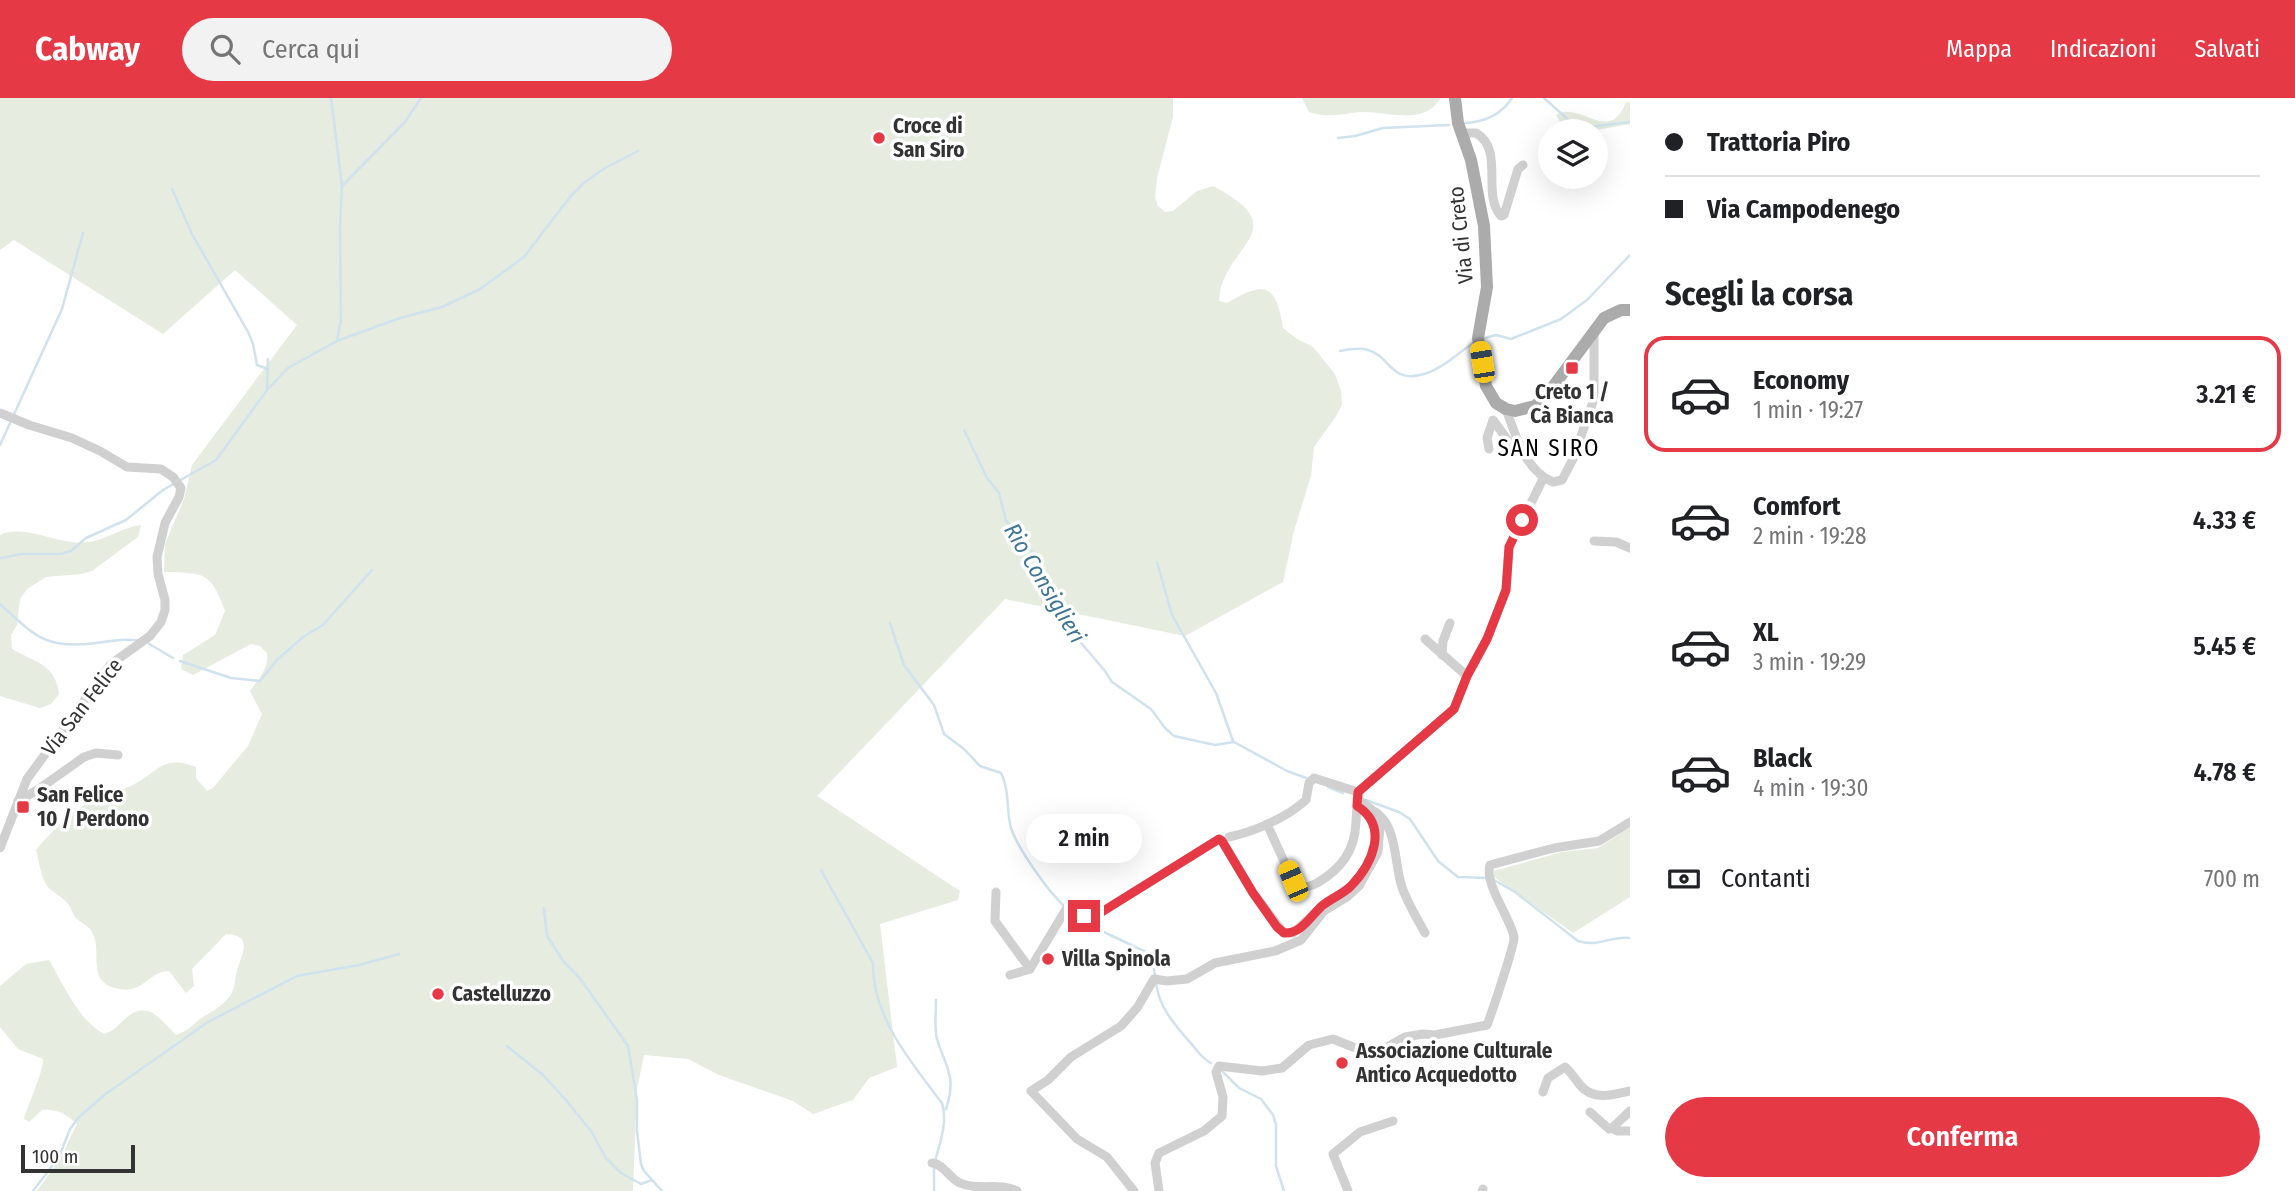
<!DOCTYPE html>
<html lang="it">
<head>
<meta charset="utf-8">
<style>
	body { margin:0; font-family:"Fira Sans Condensed",sans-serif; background:#f2f2f2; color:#202124; height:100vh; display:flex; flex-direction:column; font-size:26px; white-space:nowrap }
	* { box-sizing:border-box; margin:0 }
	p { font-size:23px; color:#757577 }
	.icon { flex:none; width:38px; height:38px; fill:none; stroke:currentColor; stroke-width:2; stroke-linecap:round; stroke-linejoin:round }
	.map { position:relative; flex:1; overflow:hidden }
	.details { display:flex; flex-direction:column; background:#fff; width:665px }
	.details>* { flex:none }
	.banner { display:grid; align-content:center; height:154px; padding:0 35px; background:#fff }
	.controls { position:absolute; left:1538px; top:21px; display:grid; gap:14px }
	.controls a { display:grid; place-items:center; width:70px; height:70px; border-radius:50%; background:#fff; box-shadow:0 7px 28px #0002; font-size:35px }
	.scale { position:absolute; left:21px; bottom:18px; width:114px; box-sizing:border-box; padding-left:7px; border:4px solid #333; border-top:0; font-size:19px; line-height:24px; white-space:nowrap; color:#333; -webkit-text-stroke:5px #fff; paint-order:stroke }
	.end { position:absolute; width:32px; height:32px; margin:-16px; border:9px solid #e63946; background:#fff; box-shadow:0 0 0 4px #fff }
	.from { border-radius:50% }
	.bubble { position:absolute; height:49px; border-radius:24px; background:#fff; box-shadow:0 7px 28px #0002; font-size:23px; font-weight:600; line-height:49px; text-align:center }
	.car { position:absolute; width:21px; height:42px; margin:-21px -10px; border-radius:9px; box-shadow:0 0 5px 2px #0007; background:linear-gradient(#f5c518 24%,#345 0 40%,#f5c518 0 76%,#345 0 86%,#f5c518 0) }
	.banner b { display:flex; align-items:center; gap:24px; height:66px; font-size:26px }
	.banner b+b { border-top:2px solid #e0e0e0 }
	.banner i { width:18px; height:18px; background:#202124 }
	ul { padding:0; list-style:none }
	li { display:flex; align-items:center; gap:21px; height:116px; margin:0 14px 10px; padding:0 21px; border:4px solid transparent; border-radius:21px }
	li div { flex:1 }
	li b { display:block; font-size:26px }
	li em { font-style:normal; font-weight:600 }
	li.active { border-color:#e63946 }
	li>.icon { width:63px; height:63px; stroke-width:1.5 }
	h2 { padding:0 35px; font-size:32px; line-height:84px }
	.pay { display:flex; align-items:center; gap:18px; height:77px; padding:0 35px; font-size:26px }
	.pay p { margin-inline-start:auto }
	.primary-button { display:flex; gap:14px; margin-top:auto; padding:14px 35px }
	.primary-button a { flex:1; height:80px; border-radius:42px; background:#e63946; color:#fff; font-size:28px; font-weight:600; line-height:80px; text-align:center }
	header { display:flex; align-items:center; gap:42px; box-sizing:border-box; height:98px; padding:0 35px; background:#e63946; color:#fff }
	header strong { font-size:33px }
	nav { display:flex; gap:38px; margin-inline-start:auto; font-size:24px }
	.search { width:490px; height:63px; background:#f2f2f2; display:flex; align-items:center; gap:18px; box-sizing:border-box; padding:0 24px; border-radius:38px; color:#757577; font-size:26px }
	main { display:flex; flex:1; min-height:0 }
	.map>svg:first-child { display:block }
	.green { fill:#e6ecdf }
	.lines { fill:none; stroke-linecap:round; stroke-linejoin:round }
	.stream { stroke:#cfe2ee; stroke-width:2.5 }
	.minor { stroke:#d0d0d0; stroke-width:9 }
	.major { stroke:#ababab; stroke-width:12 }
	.route { stroke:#e63946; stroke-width:9 }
	.poi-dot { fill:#e63946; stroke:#fff; stroke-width:2.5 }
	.labels { text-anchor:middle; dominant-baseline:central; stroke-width:7; stroke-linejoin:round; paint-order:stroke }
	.poi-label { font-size:21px; font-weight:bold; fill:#333; stroke:#fff; text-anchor:start }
	.street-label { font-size:21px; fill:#333; stroke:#fff }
	.neighbourhood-label { font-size:23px; letter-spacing:2px; fill:#000; stroke:#fff }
	.water-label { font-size:23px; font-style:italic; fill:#3f7597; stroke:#fff }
</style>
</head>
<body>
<header>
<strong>Cabway</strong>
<div class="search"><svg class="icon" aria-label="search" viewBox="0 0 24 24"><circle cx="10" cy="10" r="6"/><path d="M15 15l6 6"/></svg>Cerca qui</div>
<nav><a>Mappa</a><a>Indicazioni</a><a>Salvati</a></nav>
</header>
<main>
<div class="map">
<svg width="1630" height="1093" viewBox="0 0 1630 1093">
	<rect width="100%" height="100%" fill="#fff"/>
	<g class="green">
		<path d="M 0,0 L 1173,0 L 1173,19 L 1157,80 L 1155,100 L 1158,108 L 1165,114 L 1173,113 L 1197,93 L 1213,88 C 1299,133 1221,147 1219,203 L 1227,205 C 1265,182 1276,186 1283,230 L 1297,241 L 1313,249 L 1335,276 L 1341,293 L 1342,306 L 1337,317 L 1314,349 L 1311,378 L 1294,433 L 1283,484 L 1185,538 L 1005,501 L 817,698 L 960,793 L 958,802 L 880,826 L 897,969 L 869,980 L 853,1002 L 813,1016 L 793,1003 L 719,977 L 688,961 L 644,957 L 637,991 L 633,1093 L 37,1093 L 60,1061 L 77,1026 C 65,1016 58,1011 42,1012 L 29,1024 L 24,1021 C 28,1007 44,972 43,961 L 18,951 L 0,929 L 0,888 L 26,866 L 49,862 C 63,886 79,923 104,936 C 115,933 118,927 126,920 C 148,901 161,922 176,937 C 188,933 193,926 203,919 C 213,913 222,908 229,899 C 236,891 234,882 237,873 C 241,857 255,837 226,836 L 192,871 L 194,888 L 186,895 L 169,873 C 146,874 144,898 115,890 C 86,883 103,853 92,834 C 89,828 81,825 76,820 C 72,815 72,811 68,806 C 63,799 53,795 47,788 C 41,780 39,763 36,752 C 55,729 75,710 103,697 C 111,693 120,692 128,689 C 158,677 160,655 196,669 L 196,680 L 207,693 L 213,690 L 248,648 L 262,616 L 250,593 C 259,581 269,570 267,555 L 260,548 L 251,546 L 193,577 L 181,571 L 183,557 L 215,537 L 225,513 C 211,473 203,475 164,474 L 165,446 L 184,401 L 192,367 L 297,227 L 235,172 L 163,236 L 14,142 L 0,152 Z"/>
		<path d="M 1302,0 L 1441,0 C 1423,28 1391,14 1364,14 C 1344,15 1328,21 1309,14 Z"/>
		<path d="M 1626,4 L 1630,4 L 1630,26 L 1591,33 L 1565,33 L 1556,17 C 1580,2 1609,48 1626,4 Z"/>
		<path d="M 141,427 L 138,439 L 92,473 L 81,476 L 46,479 L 27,491 L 20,501 L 17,527 L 11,537 L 12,551 C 35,564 56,567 59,596 L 51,606 L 40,610 L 0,598 L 0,437 C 27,425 59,449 88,444 C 107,442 122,429 141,427 Z"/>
		<path d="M 1630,729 L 1630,799 L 1573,835 L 1494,779 L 1494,773 L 1562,754 L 1598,750 Z"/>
	</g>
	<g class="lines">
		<g class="stream">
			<path d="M 331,0 L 342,88 L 340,130 L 341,222 L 337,243"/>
			<path d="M 1544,0 L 1572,25 L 1581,30 L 1630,24"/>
			<path d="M 1465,25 C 1484,24 1501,17 1512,0"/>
			<path d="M 1338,40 L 1355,38 L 1383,30 L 1449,27"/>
			<path d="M 342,88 L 405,24 L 421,0"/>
			<path d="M 172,91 L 192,136 L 248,234 L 253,246 L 257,267 L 268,271"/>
			<path d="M 1485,240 L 1496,237 L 1511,241 L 1561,221 L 1587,202 L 1630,157"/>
			<path d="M 1340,253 C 1349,251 1359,249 1368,252 C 1390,258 1390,284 1420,277 C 1440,273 1457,256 1473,245"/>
			<path d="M 267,292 L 288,270 L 337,243 L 400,220 L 442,209 L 480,191 L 524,159 L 570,99 L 585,84 L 605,70 L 638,53"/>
			<path d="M 964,332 L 987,380 L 999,395 L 1006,423 L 1024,440 L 1043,474 L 1049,494 L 1070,532 L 1105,573 L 1112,584 L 1151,611 L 1165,630 L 1174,638 L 1215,647 L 1234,644 L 1287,673 L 1309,681"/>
			<path d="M 0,347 L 62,211 L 83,135"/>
			<path d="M 0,460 L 22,456 L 60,456 L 71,453 L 86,440 L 126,422 L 163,392 L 216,362 L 267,292 L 268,261"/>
			<path d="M 1157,464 L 1172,517 L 1216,595 L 1233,643"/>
			<path d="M 0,506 C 35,538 46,552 96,545 C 111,543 125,540 140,543"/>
			<path d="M 890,525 L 904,567 L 934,607 L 944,636 L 964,651 L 980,668 L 1001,675 C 1010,693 1006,712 1011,730 C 1018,751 1048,793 1064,808"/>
			<path d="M 146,544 L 173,560"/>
			<path d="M 180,563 L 231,580 L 260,583 L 277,562 L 303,539 L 323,527 L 372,472"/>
			<path d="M 1328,689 L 1343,695"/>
			<path d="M 1366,702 L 1399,714 L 1410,721 L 1438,763 L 1458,779 L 1487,780"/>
			<path d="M 821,772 L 873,865 C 872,919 911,964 942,1005 C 948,1023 940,1045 935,1063"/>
			<path d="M 1494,782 L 1515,794 L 1578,843 C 1600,850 1610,837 1630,840"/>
			<path d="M 544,810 L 547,838 L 564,864 L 579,879 L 628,948 L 637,1002 L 637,1033 L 641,1066 L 644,1073 L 662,1093"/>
			<path d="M 1069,812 L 1083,824 L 1152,857 L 1155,878"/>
			<path d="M 1156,884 C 1158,907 1173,925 1188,942 C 1197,951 1199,959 1211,965"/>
			<path d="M 936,902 C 936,914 934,930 937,941 C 946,970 957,978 946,1011"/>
			<path d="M 507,948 L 543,977 L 565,1001 L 591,1033 L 606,1060 L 621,1075 L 641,1086 L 652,1082"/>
			<path d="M 1220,971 L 1239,990 L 1261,1001 L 1273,1017 L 1276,1026 L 1276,1068 L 1284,1093"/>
			<path d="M 934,1069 L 934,1093"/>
			<path d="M 33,1093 L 59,1059 L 70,1031 L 79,1019 L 107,995 L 208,924 L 297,878 L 359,867 L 399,856"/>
		</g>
		<g class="minor">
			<path d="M 1461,35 L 1476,35 C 1505,52 1481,96 1501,118 L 1504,117 L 1518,71 L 1523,67"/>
			<path d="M 1506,311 C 1516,338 1525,373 1553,384 L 1562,382 L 1573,361 L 1594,301 L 1594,235"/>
			<path d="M 0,315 L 29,327 L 72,340 L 100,353 L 127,369 L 161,371 L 173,379 L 181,390 L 179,399 L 165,425 L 157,459 L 158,476 L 165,502 L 165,512 L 161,524 L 150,538 L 111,566 L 27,681 L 0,750"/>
			<path d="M 1489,351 L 1487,340 L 1493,322 L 1509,344 L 1522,354"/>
			<path d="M 1594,443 L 1616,444 L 1630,450"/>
			<path d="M 1425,541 L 1467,578"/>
			<path d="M 1442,557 L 1443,543 L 1450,525"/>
			<path d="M 18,703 L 39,691 L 84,659 L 96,655 L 118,657"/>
			<path d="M 1372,712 C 1397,724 1394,762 1401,786 C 1406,803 1417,820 1425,835"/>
			<path d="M 1267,726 L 1293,783 C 1300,791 1307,790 1317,785 C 1341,771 1355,753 1356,724 C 1357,714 1356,702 1360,692 L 1454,611 L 1467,578 L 1487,541 L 1506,492 L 1509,449 L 1542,383 L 1545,381"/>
			<path d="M 1229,739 C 1256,733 1286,720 1306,702 L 1309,685 L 1314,680 L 1358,694"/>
			<path d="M 996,794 L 995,823 L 1030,871"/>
			<path d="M 1010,877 L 1030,871 L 1068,808 L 1076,808 L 1084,818 L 1092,820 L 1219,741 L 1222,743 L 1253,795 L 1283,834 L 1293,835 L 1317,813"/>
			<path d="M 1543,994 L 1548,980 L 1565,969 C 1571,974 1575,981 1580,987 C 1593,1003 1613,997 1630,993"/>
			<path d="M 1630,1013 L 1612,1030 L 1617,1033 L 1630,1033"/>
			<path d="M 1590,1014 L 1609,1031 L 1612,1030"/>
			<path d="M 932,1065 C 944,1066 949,1080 960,1085 C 977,1093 1000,1084 1017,1093"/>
			<path d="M 1134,1093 L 1107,1059 L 1077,1041 L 1031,993 L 1048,982 L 1071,959 L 1121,928 L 1137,910 L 1154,881 L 1167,883 L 1187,881 L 1215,865 L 1275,853 L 1301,842 L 1324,813 L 1347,799 L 1359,788 L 1378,754 L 1380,729 L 1371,711 L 1357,701"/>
			<path d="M 1159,1093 L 1155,1065 L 1159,1055 L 1204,1033 L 1222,1018 L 1223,999 L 1216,974 L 1219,968 L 1262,973 L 1282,970 L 1309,947 L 1333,941 L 1373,957 L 1405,939 L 1423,936 L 1435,937 L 1487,927 C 1491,917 1515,846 1514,839 C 1510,819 1484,786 1490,767 L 1554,750 L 1599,743 L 1630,724"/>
			<path d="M 1348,1093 L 1333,1056 L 1360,1034 L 1393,1023"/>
			<path d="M 1482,1093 L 1483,1091"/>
		</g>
		<path class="major" d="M 1455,0 L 1458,25 L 1471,62 L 1484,128 L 1487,189 L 1478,240 L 1486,288 L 1496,305 L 1506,311 L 1515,313 L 1535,308 L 1546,298 L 1604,220 L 1621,212 L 1630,212"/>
	</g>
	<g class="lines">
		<path class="route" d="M 1084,818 L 1092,820 L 1219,741 L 1222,743 L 1253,795 L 1277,829 L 1284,835 C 1302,836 1311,817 1323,807 C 1332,800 1343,796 1351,788 C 1373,765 1389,728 1357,708 L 1358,694 L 1454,611 L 1467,578 L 1487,541 L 1506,492 L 1509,449 L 1522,422"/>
	</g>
	<g class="poi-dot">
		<circle cx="879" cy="40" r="7"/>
		<rect x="1565" y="263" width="14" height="14" rx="3.5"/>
		<rect x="16" y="702" width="14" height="14" rx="3.5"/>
		<circle cx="1048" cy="861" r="7"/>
		<circle cx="438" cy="896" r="7"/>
		<circle cx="1342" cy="965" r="7"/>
	</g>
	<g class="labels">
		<g class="poi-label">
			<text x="893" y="28">Croce di<tspan x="893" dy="24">San Siro</tspan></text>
			<text x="1572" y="294" text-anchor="middle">Creto 1 /<tspan x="1572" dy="24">Cà Bianca</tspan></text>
			<text x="37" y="697">San Felice<tspan x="37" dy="24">10 / Perdono</tspan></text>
			<text x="1062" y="861">Villa Spinola</text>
			<text x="452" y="896">Castelluzzo</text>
			<text x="1356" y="953">Associazione Culturale<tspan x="1356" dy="24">Antico Acquedotto</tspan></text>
		</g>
		<g class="street-label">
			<text transform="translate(1461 137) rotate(-96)">Via di Creto</text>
			<text transform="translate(82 609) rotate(-52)">Via San Felice</text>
		</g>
		<g class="neighbourhood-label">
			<text x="1549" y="350">SAN SIRO</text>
		</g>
		<g class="water-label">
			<text transform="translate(1045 485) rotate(59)">Rio Consiglieri</text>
		</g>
	</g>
</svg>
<div class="controls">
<a><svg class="icon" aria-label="layers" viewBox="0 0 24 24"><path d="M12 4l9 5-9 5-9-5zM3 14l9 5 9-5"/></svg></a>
</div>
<div class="scale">100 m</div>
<i class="end from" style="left:1522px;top:422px"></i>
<i class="end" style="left:1084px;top:818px"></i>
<div class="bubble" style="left:1026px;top:716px;width:116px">2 min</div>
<i class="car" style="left:1482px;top:264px;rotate:351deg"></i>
<i class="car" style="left:1293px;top:783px;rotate:337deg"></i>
</div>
<section class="details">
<div class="banner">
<b><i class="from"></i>Trattoria Piro</b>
<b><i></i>Via Campodenego</b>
</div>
<h2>Scegli la corsa</h2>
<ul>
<li class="active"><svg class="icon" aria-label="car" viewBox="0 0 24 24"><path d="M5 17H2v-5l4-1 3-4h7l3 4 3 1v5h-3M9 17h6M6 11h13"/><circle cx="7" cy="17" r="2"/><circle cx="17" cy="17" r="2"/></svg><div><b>Economy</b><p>1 min · 19:27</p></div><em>3.21 €</em></li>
<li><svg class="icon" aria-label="car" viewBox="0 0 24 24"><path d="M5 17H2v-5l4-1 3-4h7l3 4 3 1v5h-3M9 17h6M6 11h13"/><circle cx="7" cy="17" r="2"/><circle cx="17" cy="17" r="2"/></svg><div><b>Comfort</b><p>2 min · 19:28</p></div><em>4.33 €</em></li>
<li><svg class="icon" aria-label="car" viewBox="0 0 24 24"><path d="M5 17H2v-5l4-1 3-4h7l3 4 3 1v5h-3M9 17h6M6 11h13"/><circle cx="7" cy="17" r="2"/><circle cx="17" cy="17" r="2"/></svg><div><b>XL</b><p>3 min · 19:29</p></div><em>5.45 €</em></li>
<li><svg class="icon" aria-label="car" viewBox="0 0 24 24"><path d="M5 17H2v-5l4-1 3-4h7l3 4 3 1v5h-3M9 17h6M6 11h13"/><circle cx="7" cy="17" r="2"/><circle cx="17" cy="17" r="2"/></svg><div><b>Black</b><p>4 min · 19:30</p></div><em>4.78 €</em></li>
</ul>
<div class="pay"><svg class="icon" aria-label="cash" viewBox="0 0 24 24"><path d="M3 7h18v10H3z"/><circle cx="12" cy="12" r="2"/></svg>Contanti<p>700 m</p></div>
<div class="primary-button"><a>Conferma</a></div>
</section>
</main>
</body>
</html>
